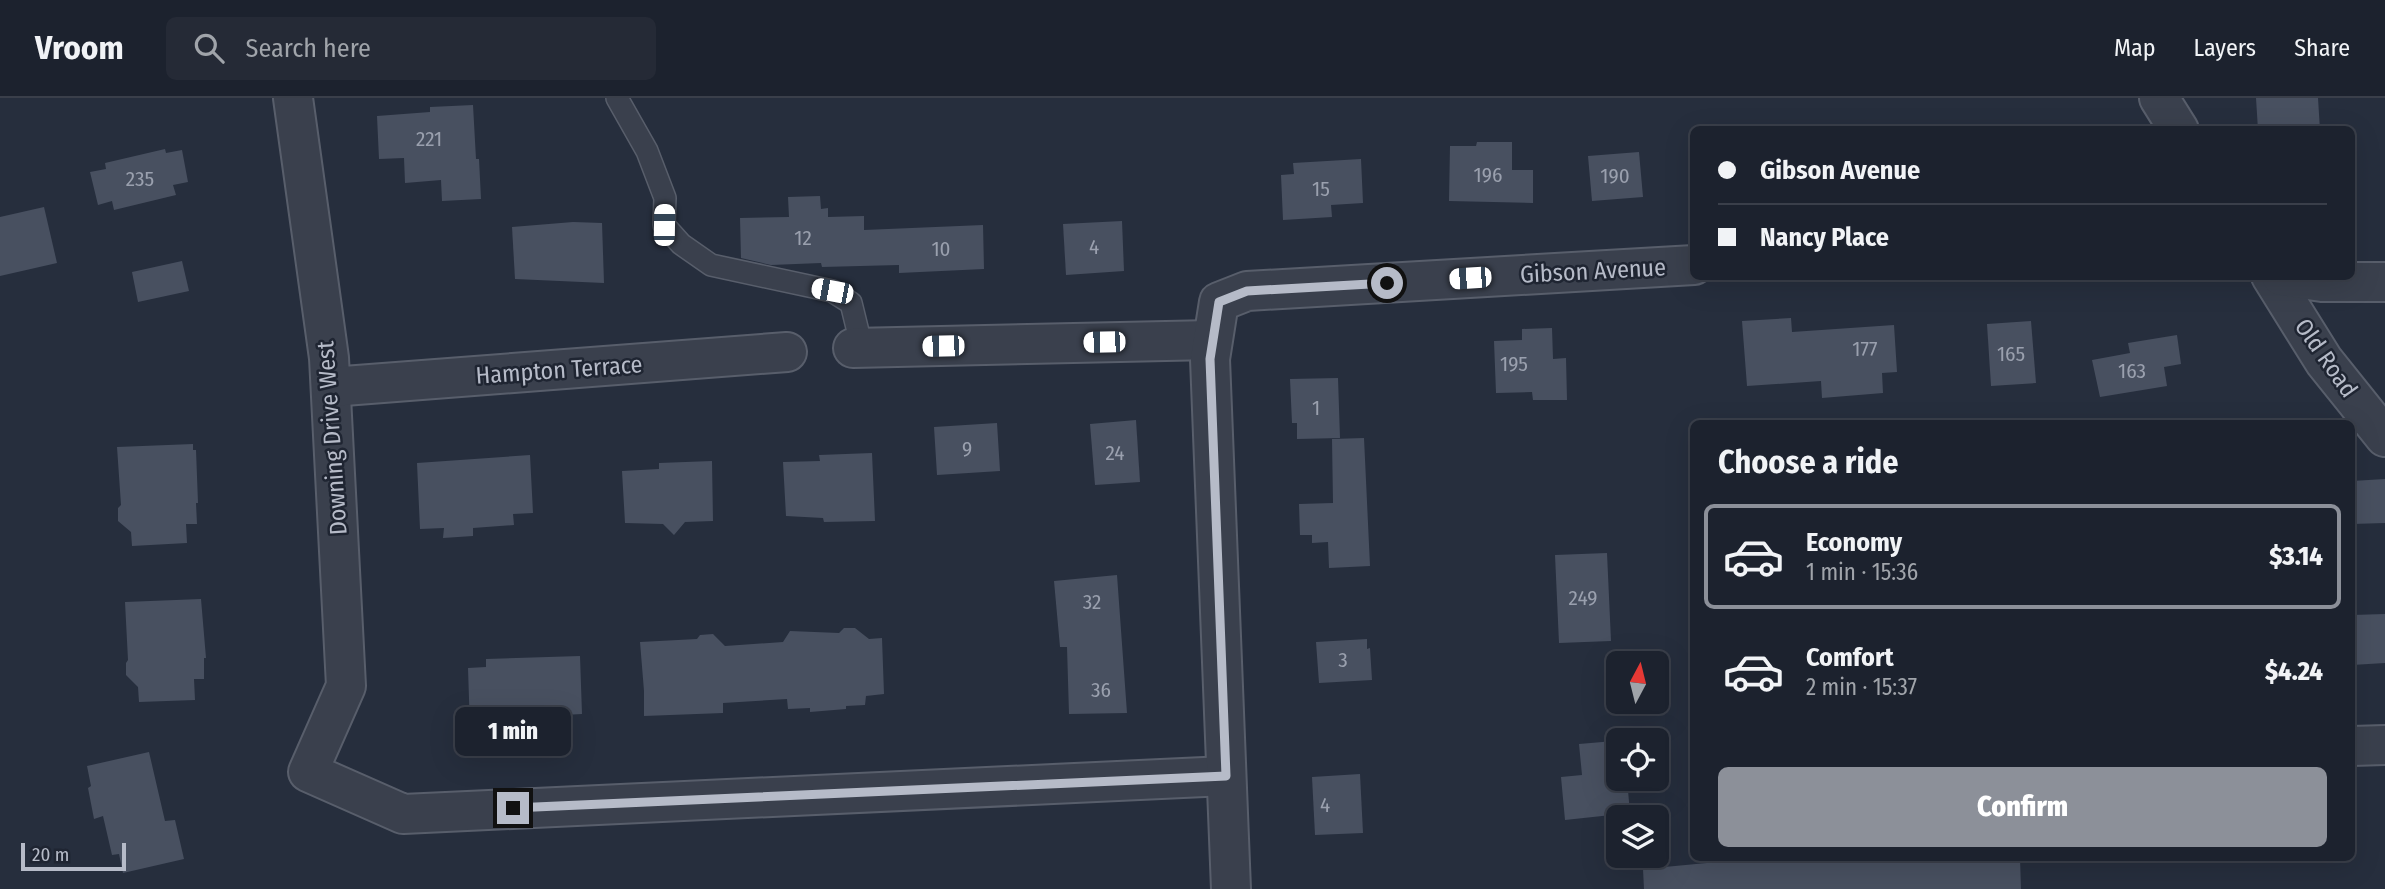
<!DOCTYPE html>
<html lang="en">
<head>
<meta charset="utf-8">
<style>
	body { margin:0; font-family:"Fira Sans Condensed",sans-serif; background:#252a36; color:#f1f3f6; height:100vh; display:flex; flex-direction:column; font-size:26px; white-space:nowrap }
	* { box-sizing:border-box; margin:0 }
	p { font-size:23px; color:#a0a4aa }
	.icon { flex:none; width:38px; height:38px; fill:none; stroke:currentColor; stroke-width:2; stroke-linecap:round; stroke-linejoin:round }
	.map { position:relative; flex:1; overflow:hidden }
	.details { position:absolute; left:1690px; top:322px; width:665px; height:441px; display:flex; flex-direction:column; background:#1c222e; border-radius:10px; box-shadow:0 7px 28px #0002,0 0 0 2px #3a3f4a }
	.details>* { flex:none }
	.guide { position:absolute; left:1690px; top:28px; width:665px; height:154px; border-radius:10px; box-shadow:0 7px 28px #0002,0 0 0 2px #3a3f4a; display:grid; align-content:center; height:154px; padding:0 28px; background:#1c222e }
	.needle { width:46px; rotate:7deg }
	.fabs { position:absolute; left:1606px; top:553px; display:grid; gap:14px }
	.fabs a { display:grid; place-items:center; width:63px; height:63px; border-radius:10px; background:#1c222e; box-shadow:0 7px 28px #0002,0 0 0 2px #3a3f4a; font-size:35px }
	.scale { position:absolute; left:21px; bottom:18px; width:105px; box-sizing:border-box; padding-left:7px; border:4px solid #b6bbc8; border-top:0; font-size:19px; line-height:24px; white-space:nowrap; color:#b6bbc8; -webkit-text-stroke:5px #1f2532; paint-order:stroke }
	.end { position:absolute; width:32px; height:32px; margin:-16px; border:9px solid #b6bbc8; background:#111; box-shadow:0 0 0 4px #111 }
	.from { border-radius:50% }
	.bubble { position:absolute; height:49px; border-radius:10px; background:#1c222e; box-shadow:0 7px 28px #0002,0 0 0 2px #3a3f4a; font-size:23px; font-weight:800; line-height:49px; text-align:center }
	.car { position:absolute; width:21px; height:42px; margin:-21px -10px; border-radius:9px; box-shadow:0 0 5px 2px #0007; background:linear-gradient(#fff 24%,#345 0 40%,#fff 0 76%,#345 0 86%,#fff 0) }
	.guide b { display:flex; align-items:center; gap:24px; height:66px; font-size:26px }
	.guide b+b { border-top:2px solid #3a3f4a }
	.guide i { width:18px; height:18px; background:#f1f3f6 }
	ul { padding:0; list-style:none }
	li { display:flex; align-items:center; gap:21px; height:105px; margin:0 14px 10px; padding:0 14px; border:4px solid transparent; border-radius:10px }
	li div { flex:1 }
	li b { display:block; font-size:26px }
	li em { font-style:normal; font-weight:800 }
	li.active { border-color:#8c9099 }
	li>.icon { width:63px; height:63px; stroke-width:1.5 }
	h2 { padding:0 28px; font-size:32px; line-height:84px }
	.primary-button { display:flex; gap:14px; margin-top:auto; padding:14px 28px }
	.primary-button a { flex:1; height:80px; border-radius:10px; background:#8c9099; color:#fff; font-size:28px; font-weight:800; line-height:80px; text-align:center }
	header { display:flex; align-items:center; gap:42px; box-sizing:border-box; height:98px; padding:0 35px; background:#1c222e; border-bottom:2px solid #3a3f4a }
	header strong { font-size:33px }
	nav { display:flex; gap:38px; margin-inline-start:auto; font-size:24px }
	.search { width:490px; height:63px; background:#252a36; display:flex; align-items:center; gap:18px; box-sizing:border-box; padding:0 24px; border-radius:10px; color:#a0a4aa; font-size:26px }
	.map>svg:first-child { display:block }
	.building { fill:#485060 }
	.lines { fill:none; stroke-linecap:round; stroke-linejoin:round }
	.lane-casing { stroke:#585e6b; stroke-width:24 }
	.street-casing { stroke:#585e6b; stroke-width:42 }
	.lane { stroke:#3a404d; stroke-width:21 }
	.street { stroke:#3a404d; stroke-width:38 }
	.route { stroke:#b6bbc8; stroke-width:9 }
	.labels { text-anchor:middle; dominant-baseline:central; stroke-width:5; stroke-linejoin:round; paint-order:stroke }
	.number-label { font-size:21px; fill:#9aa0ae }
	.street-label { font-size:24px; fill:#b6bbc8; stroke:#1f2532 }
</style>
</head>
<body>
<header>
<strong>Vroom</strong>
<div class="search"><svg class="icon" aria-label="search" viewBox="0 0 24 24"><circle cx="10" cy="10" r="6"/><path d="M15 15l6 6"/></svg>Search here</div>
<nav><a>Map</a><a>Layers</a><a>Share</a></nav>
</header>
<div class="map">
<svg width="2385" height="791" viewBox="0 0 2385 791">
	<rect width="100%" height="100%" fill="#262e3d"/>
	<g class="building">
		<path d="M 2256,0 L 2318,0 L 2320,32 L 2258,32 Z"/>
		<path d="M 473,7 L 476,61 L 479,61 L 481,101 L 442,103 L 441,82 L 405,85 L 404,60 L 379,61 L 377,18 L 430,14 L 430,9 Z"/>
		<path d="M 1477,44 L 1512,44 L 1512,72 L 1533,72 L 1533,105 L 1449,103 L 1450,48 L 1476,48 Z"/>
		<path d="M 165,51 L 166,55 L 182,52 L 188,84 L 173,87 L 176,97 L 114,112 L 112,103 L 98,107 L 90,74 L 106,71 L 105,65 Z"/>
		<path d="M 1639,54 L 1643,99 L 1592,103 L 1588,58 Z"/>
		<path d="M 1361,61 L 1363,105 L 1331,107 L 1332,119 L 1283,122 L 1281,77 L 1294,76 L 1293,65 Z"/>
		<path d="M 820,98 L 821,111 L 828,110 L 828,119 L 864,118 L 864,132 L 983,127 L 984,171 L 899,175 L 899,167 L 822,169 L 821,165 L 771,167 L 741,160 L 740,120 L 789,119 L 788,99 Z"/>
		<path d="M 44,109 L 57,165 L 0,178 L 0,119 Z"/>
		<path d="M 1122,123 L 1124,173 L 1066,177 L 1063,126 Z"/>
		<path d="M 573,124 L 602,125 L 604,185 L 515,181 L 512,129 Z"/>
		<path d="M 182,163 L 189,193 L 138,204 L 132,174 Z"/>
		<path d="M 1791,220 L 1792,234 L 1894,227 L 1897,274 L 1882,275 L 1883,295 L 1822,300 L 1821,283 L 1747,288 L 1742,223 Z"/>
		<path d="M 2031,223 L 2036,285 L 1991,288 L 1987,226 Z"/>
		<path d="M 1552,230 L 1553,261 L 1566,260 L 1567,302 L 1533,302 L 1532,294 L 1496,295 L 1494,243 L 1522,242 L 1522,231 Z"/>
		<path d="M 2177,237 L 2181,266 L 2164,269 L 2167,288 L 2100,299 L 2092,262 L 2130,255 L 2128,245 Z"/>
		<path d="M 1338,280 L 1340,340 L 1297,341 L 1297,325 L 1292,325 L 1290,281 Z"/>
		<path d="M 1136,322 L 1140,384 L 1095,387 L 1090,326 Z"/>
		<path d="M 997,325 L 1000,373 L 937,377 L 934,329 Z"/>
		<path d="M 1364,340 L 1370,468 L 1329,470 L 1328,444 L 1312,445 L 1312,437 L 1300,437 L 1299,406 L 1333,405 L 1332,341 Z"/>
		<path d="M 193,346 L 193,352 L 196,352 L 198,405 L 196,405 L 197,426 L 186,426 L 187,445 L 132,448 L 131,434 L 118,423 L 118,410 L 121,407 L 117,349 Z"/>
		<path d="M 872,355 L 875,423 L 824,424 L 823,420 L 786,418 L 783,364 L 820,363 L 819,357 Z"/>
		<path d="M 530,357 L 533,415 L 513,416 L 514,427 L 473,430 L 473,438 L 443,440 L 444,430 L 420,431 L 417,365 Z"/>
		<path d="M 712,363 L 713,423 L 685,424 L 674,437 L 663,426 L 625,425 L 622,373 L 659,371 L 659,365 Z"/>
		<path d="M 2385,381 L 2385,425 L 2352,426 L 2352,383 Z"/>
		<path d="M 1607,455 L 1611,543 L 1559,545 L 1555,457 Z"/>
		<path d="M 1117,477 L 1127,615 L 1069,616 L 1067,549 L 1060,549 L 1054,483 Z"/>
		<path d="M 201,501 L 206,560 L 204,560 L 204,581 L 194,581 L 195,602 L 139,604 L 138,589 L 126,577 L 126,565 L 128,562 L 125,504 Z"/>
		<path d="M 2385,516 L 2385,565 L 2352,567 L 2352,517 Z"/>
		<path d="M 844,530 L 855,530 L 869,541 L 882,540 L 884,596 L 866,598 L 865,607 L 846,608 L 846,611 L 810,614 L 810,610 L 788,611 L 787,601 L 723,605 L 723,615 L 644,618 L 644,593 L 640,544 L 697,541 L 700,537 L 713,536 L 725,548 L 783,544 L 790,533 L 839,535 Z"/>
		<path d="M 1367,541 L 1367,551 L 1370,550 L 1372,582 L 1319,585 L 1316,544 Z"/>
		<path d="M 580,558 L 582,616 L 509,620 L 511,630 L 470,631 L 468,570 L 486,569 L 486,561 Z"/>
		<path d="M 1614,643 L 1619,681 L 1627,681 L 1630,715 L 1565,722 L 1561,679 L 1582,677 L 1579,646 Z"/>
		<path d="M 149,654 L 165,723 L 175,722 L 184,761 L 123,775 L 119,756 L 112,757 L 103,718 L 94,721 L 88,690 L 91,688 L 87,668 Z"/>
		<path d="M 1360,676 L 1363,735 L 1315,737 L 1312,679 Z"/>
		<path d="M 1760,760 L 2020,760 L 2021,791 L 1644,791 L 1643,771 Z"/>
	</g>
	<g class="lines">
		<g class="lane-casing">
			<path id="lane" d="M 617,0 L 647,53 L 665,100 L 664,127 L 681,146 L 711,167 L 832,193 L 851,205 L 862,250"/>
		</g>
		<g class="street-casing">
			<g id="street">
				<path d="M 293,0 L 329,260 L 346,588 L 308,674 L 403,716 L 1226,678"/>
				<path d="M 2159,0 L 2179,32"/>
				<path d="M 2271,178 L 2324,263 L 2385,339"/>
				<path d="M 2281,178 L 2322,184 L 2385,184"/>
				<path d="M 853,250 L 1212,242"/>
				<path d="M 331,289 L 787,254"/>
				<path d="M 2352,648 L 2385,647"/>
				<path d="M 1231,791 L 1210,261 L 1219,204 L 1247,193 L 1694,167"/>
			</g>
		</g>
		<use href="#lane" class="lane"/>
		<use href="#street" class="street"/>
	</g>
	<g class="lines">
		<path class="route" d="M 513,710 L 1226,678 L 1210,261 L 1219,204 L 1247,193 L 1387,185"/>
	</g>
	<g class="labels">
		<g class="number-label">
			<text x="429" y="41">221</text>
			<text x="1488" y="77">196</text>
			<text x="1615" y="78">190</text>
			<text x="140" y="81">235</text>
			<text x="1321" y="91">15</text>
			<text x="803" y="140">12</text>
			<text x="1094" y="149">4</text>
			<text x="941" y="151">10</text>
			<text x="1865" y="251">177</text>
			<text x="2011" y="256">165</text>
			<text x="1514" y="266">195</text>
			<text x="2132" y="273">163</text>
			<text x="1316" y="310">1</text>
			<text x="967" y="351">9</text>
			<text x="1115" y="355">24</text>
			<text x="1583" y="500">249</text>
			<text x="1092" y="504">32</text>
			<text x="1343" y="562">3</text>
			<text x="1101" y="592">36</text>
			<text x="1325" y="707">4</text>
		</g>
		<g class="street-label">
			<text transform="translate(1593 173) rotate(-3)">Gibson Avenue</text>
			<text transform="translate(2326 260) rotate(55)">Old Road</text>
			<text transform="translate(559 272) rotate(-4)">Hampton Terrace</text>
			<text transform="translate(332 340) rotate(-94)">Downing Drive West</text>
		</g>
	</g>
</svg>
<div class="fabs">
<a><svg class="needle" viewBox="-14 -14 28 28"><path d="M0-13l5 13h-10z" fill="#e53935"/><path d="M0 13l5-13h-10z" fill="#a0a4aa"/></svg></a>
<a><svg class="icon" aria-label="locate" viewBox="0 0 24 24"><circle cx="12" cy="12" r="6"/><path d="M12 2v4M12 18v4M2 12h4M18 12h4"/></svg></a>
<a><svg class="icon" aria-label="layers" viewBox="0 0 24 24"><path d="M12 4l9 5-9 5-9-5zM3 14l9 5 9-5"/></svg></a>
</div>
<div class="scale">20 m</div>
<i class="end from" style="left:1387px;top:185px"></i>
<i class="end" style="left:513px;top:710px"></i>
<div class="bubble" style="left:455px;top:609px;width:116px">1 min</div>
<i class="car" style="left:664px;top:127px;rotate:1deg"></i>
<i class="car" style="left:1470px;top:180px;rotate:266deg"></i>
<i class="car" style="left:832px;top:193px;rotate:281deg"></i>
<i class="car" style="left:1104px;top:244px;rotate:269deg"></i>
<i class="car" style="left:943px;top:248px;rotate:269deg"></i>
<div class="guide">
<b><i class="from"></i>Gibson Avenue</b>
<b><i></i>Nancy Place</b>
</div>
<section class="details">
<h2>Choose a ride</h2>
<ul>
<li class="active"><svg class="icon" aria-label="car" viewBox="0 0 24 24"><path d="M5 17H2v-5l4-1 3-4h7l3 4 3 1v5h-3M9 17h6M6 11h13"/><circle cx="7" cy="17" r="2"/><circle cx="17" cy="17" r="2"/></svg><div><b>Economy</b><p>1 min · 15:36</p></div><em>$3.14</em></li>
<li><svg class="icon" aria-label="car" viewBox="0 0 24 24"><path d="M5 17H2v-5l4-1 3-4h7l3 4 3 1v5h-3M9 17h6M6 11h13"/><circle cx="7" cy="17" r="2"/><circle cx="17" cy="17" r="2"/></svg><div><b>Comfort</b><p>2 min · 15:37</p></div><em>$4.24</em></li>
</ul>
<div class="primary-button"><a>Confirm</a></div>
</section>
</div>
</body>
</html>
